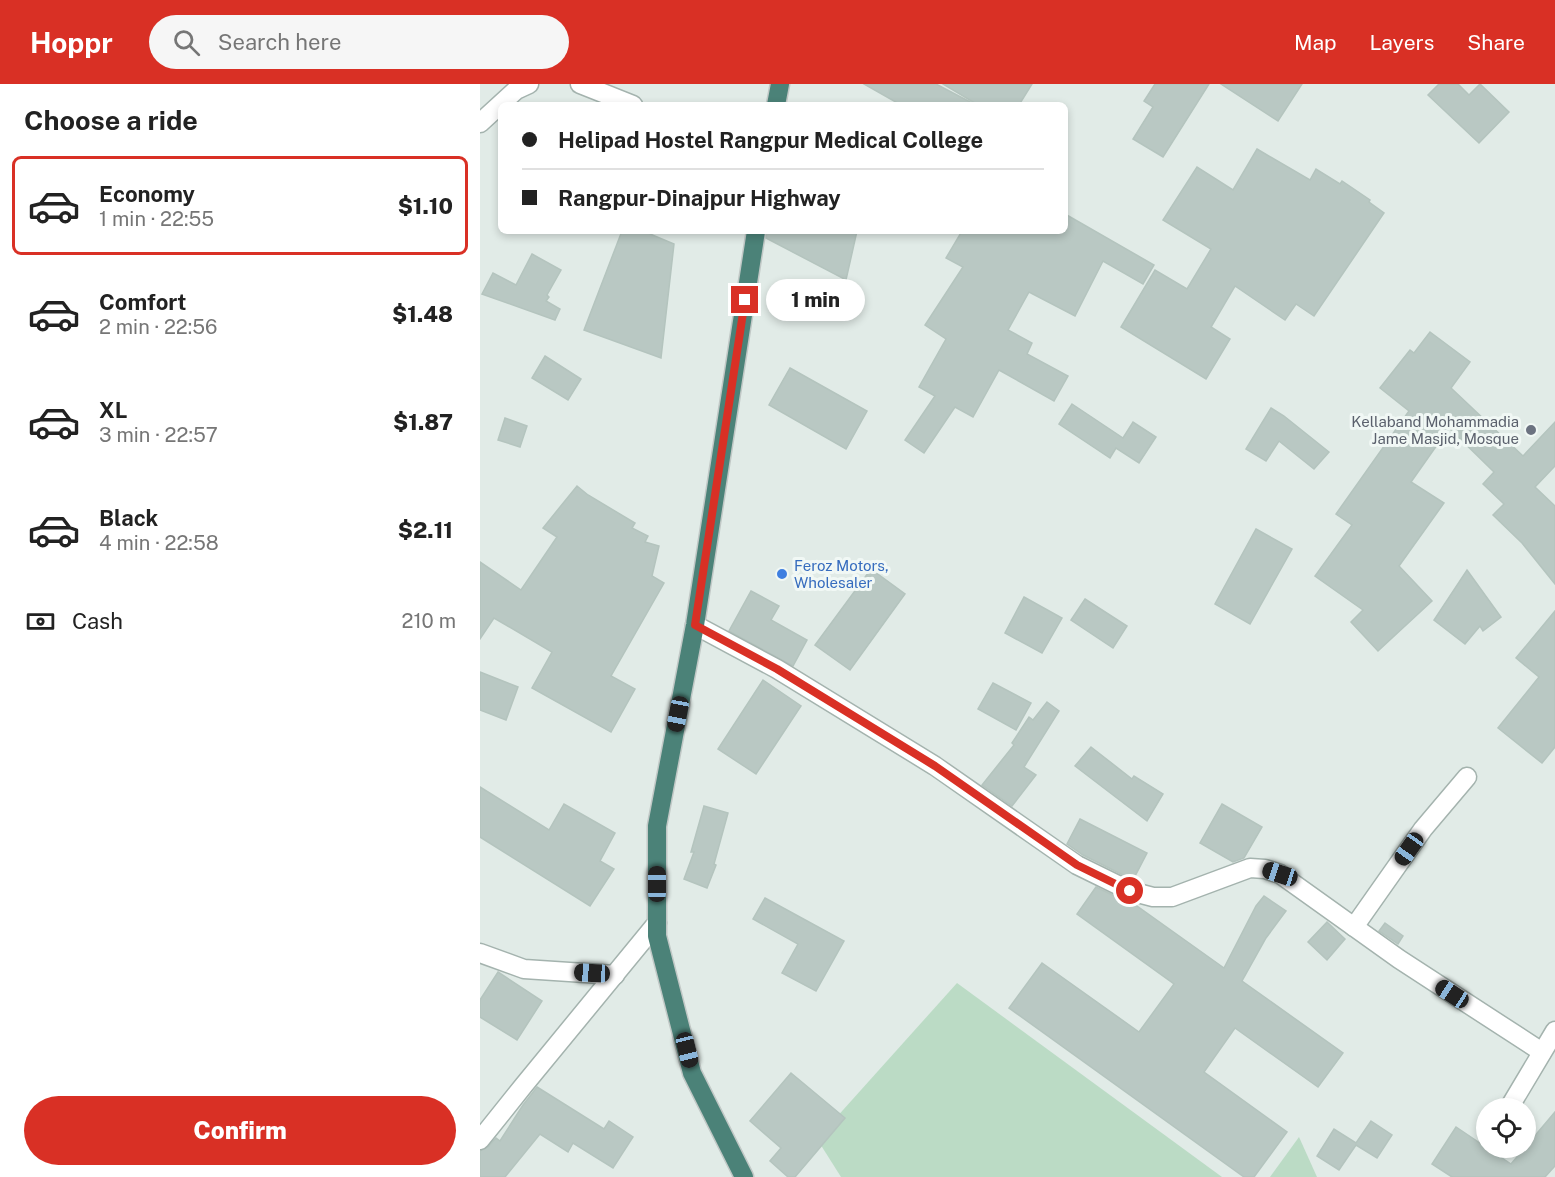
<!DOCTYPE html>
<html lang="en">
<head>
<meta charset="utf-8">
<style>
	body { margin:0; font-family:"Public Sans",sans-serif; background:#f6f6f6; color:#222; height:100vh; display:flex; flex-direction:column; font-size:22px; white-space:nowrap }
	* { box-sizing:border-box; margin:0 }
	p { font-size:20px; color:#767676 }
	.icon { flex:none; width:33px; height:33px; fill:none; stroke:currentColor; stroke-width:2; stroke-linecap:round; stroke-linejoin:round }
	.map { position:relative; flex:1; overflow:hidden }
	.sheet { display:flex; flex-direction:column; background:#fff; width:480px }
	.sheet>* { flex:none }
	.hud { position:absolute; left:18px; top:18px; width:570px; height:132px; border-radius:9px; box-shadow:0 3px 9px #0003; display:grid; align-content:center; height:132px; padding:0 24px; background:#fff }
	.tools { position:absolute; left:996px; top:1014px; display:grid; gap:12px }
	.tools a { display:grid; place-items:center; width:60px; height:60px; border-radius:50%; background:#fff; box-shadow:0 3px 9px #0003; font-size:30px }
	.end { position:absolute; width:27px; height:27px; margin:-14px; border:8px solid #d93025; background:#fff; box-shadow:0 0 0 3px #fff }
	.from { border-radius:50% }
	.bubble { position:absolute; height:42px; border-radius:21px; background:#fff; box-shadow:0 3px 9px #0003; font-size:20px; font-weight:800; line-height:42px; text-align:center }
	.car { position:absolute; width:18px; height:36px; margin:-18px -9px; border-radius:8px; box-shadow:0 0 4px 2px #0007; background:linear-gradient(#222 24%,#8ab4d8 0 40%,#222 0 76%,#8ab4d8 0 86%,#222 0) }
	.hud b { display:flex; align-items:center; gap:21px; height:57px; font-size:22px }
	.hud b+b { border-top:2px solid #e0e0e0 }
	.hud i { width:15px; height:15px; background:#222 }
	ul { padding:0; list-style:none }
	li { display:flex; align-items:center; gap:18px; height:99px; margin:0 12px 9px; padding:0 12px; border:3px solid transparent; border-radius:9px }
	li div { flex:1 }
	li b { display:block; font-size:22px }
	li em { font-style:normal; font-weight:800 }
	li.current { border-color:#d93025 }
	li>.icon { width:54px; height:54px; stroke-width:1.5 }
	h2 { padding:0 24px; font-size:27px; line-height:72px }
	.pay { display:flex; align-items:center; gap:15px; height:66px; padding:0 24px; font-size:22px }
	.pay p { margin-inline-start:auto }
	.cta { display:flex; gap:12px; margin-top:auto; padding:12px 24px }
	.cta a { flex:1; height:69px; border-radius:36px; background:#d93025; color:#fff; font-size:24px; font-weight:800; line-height:69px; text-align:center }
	header { display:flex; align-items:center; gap:36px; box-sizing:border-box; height:84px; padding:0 30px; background:#d93025; color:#fff }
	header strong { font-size:28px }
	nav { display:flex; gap:33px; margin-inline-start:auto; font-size:21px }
	.search { width:420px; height:54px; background:#f6f6f6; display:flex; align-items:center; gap:15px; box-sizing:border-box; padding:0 21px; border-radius:33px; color:#767676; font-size:22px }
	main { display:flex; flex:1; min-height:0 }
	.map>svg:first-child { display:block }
	.green { fill:#bbdbc5 }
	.building { fill:#b9c8c3; stroke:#b4c4be; stroke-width:1.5 }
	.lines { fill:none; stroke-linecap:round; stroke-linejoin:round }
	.minor-casing { stroke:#a4b3ae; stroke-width:21 }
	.trunk-casing { stroke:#c1c8c6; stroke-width:21 }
	.minor { stroke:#fff; stroke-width:18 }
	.trunk { stroke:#4b8278; stroke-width:18 }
	.route { stroke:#d93025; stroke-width:8 }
	.worship-dot { fill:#6b7280; stroke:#f1f8f5; stroke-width:2 }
	.shop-dot { fill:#3f7fe0; stroke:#f1f8f5; stroke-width:2 }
	.labels { text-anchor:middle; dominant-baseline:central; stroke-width:6; stroke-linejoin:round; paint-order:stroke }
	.worship-label { font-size:15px; fill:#5b616d; stroke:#f1f8f5; text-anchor:end }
	.shop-label { font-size:15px; fill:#366cbe; stroke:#f1f8f5; text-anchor:start }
</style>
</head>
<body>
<header>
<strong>Hoppr</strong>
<div class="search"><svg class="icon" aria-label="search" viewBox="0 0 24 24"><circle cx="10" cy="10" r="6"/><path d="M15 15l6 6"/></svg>Search here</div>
<nav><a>Map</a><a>Layers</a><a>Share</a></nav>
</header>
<main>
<section class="sheet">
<h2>Choose a ride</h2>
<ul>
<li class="current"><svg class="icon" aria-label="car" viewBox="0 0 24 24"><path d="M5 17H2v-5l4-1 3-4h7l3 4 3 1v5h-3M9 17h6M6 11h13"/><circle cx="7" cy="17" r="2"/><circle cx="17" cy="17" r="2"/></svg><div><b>Economy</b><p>1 min · 22:55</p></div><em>$1.10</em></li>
<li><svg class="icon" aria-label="car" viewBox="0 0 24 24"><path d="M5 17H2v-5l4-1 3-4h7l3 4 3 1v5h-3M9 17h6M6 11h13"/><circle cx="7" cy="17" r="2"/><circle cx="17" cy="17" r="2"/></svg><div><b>Comfort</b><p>2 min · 22:56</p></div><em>$1.48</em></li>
<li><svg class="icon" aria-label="car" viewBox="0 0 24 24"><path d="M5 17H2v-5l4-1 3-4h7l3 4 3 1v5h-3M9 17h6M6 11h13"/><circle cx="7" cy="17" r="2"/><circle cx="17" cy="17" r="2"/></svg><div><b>XL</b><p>3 min · 22:57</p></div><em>$1.87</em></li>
<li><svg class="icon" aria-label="car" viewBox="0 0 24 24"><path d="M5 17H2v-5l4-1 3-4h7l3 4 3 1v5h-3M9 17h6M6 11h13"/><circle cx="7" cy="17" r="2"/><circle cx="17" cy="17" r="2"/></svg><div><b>Black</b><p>4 min · 22:58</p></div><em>$2.11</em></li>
</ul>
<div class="pay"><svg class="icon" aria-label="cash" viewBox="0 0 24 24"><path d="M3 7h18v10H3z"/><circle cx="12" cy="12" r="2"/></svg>Cash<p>210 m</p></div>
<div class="cta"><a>Confirm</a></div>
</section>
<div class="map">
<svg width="1075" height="1093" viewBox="0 0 1075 1093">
	<rect width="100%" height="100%" fill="#e1ebe7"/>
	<g class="green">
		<path d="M 477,899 L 742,1093 L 361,1093 L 337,1055 Z"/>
		<path d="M 819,1053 L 837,1093 L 790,1093 Z"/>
	</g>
	<g class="building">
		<path d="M 384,0 L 456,0 L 496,21 L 421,21 Z"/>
		<path d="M 463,0 L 552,0 L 539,21 L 498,21 Z"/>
		<path d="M 675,0 L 729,0 L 683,73 L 653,55 L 673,23 L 664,17 Z"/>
		<path d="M 741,0 L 822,0 L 798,37 Z"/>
		<path d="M 959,0 L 978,0 L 989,11 L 1000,0 L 1029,28 L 999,59 L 948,11 Z"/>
		<path d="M 777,65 L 830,96 L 836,85 L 860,100 L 862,97 L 890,116 L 889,118 L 904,129 L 834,232 L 816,220 L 805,236 L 755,202 L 731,243 L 750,255 L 726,295 L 641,243 L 675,186 L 707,205 L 731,165 L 683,136 L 717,83 L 753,106 Z"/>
		<path d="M 585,130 L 674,181 L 663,200 L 623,177 L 595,232 L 549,208 L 528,246 L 552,259 L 547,270 L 588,292 L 574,317 L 519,286 L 493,333 L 475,323 L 444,369 L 425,356 L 455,312 L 439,303 L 466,255 L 445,241 L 483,183 L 466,174 L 482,147 L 585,147 Z"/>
		<path d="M 142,147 L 163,147 L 194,160 L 181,274 L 104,246 Z"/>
		<path d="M 287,147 L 377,147 L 366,196 L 286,154 Z"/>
		<path d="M 52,170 L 81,186 L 67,211 L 69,213 L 66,217 L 80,225 L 75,236 L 2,210 L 13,189 L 36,201 Z"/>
		<path d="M 950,248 L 990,278 L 971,304 L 1043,372 L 1075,338 L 1075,382 L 1055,403 L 1075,422 L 1075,500 L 1042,459 L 1013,431 L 1024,420 L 1003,400 L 1014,388 L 969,344 L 931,398 L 964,419 L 919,482 L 952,517 L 898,567 L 871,538 L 883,526 L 835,492 L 872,441 L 856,430 L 929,327 L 900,304 L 930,266 L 934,269 Z"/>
		<path d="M 65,272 L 101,295 L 88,316 L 52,294 Z"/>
		<path d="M 310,284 L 387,327 L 366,365 L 289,321 Z"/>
		<path d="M 592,320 L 643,354 L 653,338 L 676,353 L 659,379 L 636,364 L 630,374 L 579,340 Z"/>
		<path d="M 791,324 L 804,332 L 849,368 L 834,385 L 799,357 L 786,377 L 766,365 Z"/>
		<path d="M 25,334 L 47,342 L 40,363 L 18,356 Z"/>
		<path d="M 97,402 L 108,411 L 155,439 L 152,444 L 168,452 L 165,458 L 179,462 L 172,492 L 184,499 L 131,592 L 155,605 L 131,648 L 52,604 L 72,568 L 14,534 L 0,555 L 0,478 L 41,506 L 77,453 L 63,444 Z"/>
		<path d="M 776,445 L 812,465 L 770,540 L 735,520 Z"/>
		<path d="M 391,485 L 425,510 L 370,586 L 335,561 Z"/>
		<path d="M 987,486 L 1021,533 L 1003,547 L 1000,542 L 985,560 L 954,536 Z"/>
		<path d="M 271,507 L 299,522 L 291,536 L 327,556 L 313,582 L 249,547 Z"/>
		<path d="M 544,513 L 582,534 L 562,569 L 525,549 Z"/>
		<path d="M 605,515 L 647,542 L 633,564 L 591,536 Z"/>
		<path d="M 1075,527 L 1075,663 L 1062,679 L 1018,644 L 1059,593 L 1036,574 Z"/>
		<path d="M 0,588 L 38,603 L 26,636 L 0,626 Z"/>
		<path d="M 283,596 L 321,622 L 276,690 L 238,665 Z"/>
		<path d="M 513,599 L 551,619 L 536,646 L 498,625 Z"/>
		<path d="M 567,618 L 579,627 L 544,683 L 556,691 L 532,722 L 502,701 L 534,661 L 532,659 L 549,633 L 553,636 Z"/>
		<path d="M 611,663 L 652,695 L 654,692 L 683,710 L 667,737 L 595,682 Z"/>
		<path d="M 0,703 L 69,746 L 84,720 L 135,749 L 120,777 L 134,785 L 110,822 L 0,753 Z"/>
		<path d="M 742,720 L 782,743 L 764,774 L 753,778 L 720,759 Z"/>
		<path d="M 224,722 L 248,729 L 234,780 L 236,781 L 227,804 L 204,795 L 214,768 L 211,768 Z"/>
		<path d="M 600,735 L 667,769 L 653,796 L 603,771 L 587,760 Z"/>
		<path d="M 616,803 L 645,817 L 654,820 L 744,884 L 776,822 L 784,812 L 806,827 L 786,854 L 762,897 L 863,969 L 838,1003 L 755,944 L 724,988 L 807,1048 L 774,1093 L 764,1093 L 529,924 L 562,879 L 659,948 L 694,900 L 597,830 Z"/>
		<path d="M 285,814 L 364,857 L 336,907 L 302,889 L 318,860 L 273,835 Z"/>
		<path d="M 847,838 L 865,855 L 847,876 L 828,858 Z"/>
		<path d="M 905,839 L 923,852 L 918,860 L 899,847 Z"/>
		<path d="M 18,888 L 62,917 L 37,956 L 0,933 L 0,916 Z"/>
		<path d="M 311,989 L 365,1034 L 315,1093 L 308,1093 L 290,1077 L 301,1064 L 270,1037 Z"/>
		<path d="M 57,1003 L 124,1045 L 129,1037 L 153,1053 L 133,1084 L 93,1059 L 88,1068 L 60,1050 L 25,1093 L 0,1093 L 0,1067 L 8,1063 L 16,1054 L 20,1057 L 43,1021 Z"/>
		<path d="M 1075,1028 L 1075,1082 L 1065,1093 L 972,1093 L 952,1080 L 976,1043 L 1031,1080 Z"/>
		<path d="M 891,1037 L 912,1051 L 897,1074 L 876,1061 L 859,1086 L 837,1072 L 854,1045 L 876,1059 Z"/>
	</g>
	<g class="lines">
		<g class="minor-casing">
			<g id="minor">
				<path d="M 100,0 L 153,21"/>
				<path d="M 0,39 L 36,6 L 49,0"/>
				<path d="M 215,541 L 297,585 L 455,682 L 597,781 L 650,807 L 673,813 L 692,813 L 770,784 L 785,785 L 800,790 L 919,875 L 1062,968"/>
				<path d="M 874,843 L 943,745 L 987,693"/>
				<path d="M 0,869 L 44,885 L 135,891"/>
				<path d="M 1029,1024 L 1075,947"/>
				<path d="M 0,1056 L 44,1001 L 177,839"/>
			</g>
		</g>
		<g class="trunk-casing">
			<g id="trunk">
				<path d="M 296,21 L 300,0"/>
				<path d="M 264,1093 L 212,989 L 177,852 L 177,742 L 215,541 L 276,147"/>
			</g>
		</g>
		<use href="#minor" class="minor"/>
		<use href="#trunk" class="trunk"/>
	</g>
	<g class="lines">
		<path class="route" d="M 265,216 L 215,541 L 297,585 L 455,682 L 597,781 L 650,807"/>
	</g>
	<circle class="worship-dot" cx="1051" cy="346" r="6"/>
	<circle class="shop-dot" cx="302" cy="490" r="6"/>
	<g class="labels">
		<g class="worship-label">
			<text x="1039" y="337">Kellaband Mohammadia<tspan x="1039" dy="17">Jame Masjid, Mosque</tspan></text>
		</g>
		<g class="shop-label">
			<text x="314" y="481">Feroz Motors,<tspan x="314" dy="17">Wholesaler</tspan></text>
		</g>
	</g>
</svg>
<div class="tools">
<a><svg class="icon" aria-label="locate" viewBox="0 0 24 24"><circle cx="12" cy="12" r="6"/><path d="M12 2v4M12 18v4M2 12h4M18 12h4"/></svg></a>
</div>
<i class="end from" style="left:650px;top:807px"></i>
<i class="end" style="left:265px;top:216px"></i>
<div class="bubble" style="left:286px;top:195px;width:99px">1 min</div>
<i class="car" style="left:198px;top:630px;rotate:191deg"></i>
<i class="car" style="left:929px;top:765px;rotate:215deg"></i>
<i class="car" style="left:800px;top:790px;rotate:288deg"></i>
<i class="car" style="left:177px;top:800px;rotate:0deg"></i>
<i class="car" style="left:112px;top:889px;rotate:273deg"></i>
<i class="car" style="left:972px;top:910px;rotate:303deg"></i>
<i class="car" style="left:207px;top:966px;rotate:166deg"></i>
<div class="hud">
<b><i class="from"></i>Helipad Hostel Rangpur Medical College</b>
<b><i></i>Rangpur-Dinajpur Highway</b>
</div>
</div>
</main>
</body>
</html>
